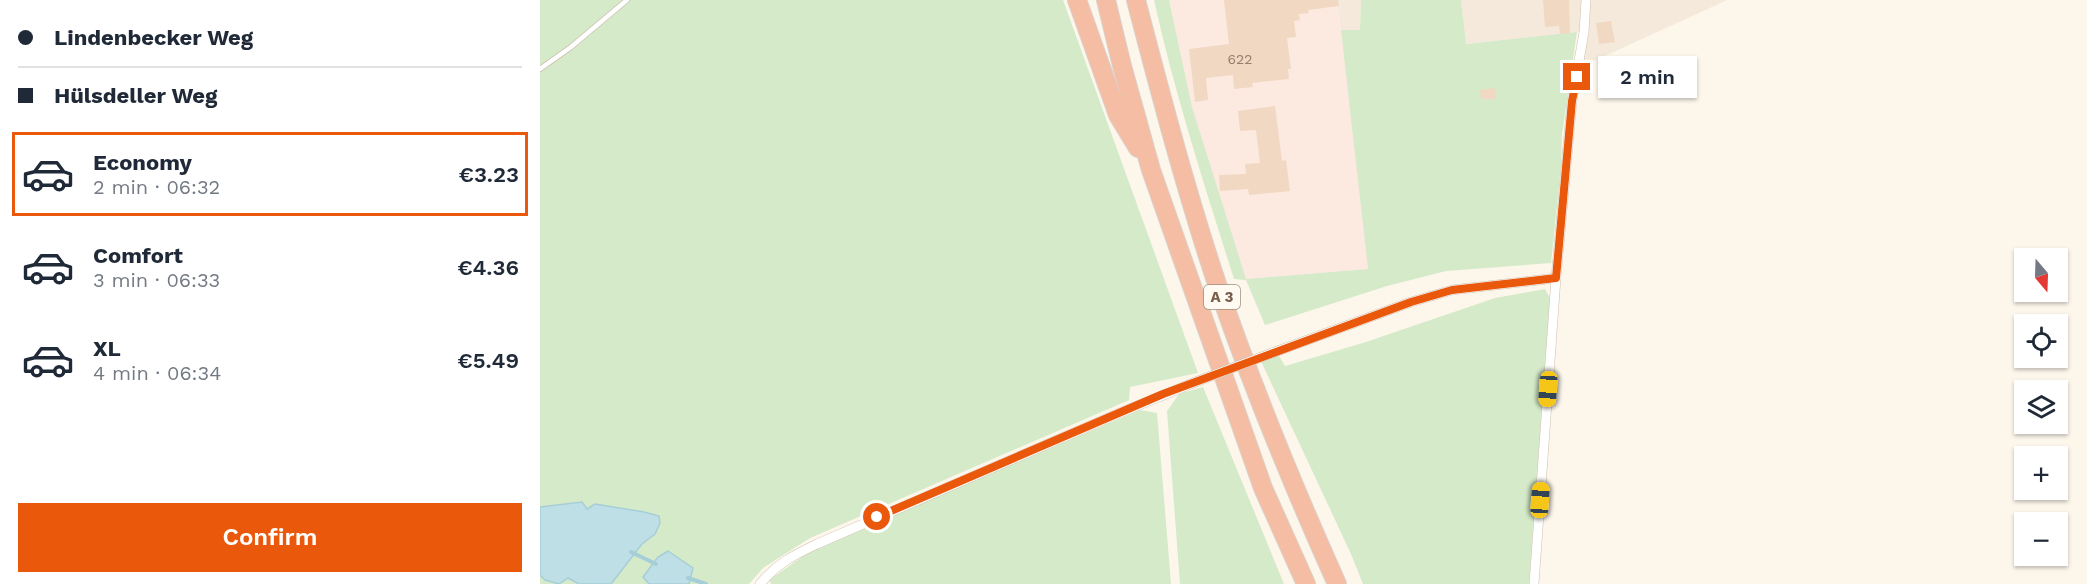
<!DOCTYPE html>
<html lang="en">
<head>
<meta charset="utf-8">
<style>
	body { margin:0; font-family:"Work Sans",sans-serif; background:#f2f2f3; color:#1f2937; height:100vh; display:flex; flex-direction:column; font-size:22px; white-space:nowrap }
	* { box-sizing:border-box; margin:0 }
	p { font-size:20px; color:#747a83 }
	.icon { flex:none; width:33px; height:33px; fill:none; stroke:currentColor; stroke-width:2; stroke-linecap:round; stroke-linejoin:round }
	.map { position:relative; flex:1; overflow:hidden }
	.details { display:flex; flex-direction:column; background:#fff; width:540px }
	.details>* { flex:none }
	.top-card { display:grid; align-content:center; height:132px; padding:0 18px; background:#fff }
	.needle { width:39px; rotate:161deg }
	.fabs { position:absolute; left:1474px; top:248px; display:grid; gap:12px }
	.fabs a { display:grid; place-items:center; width:54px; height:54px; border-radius:0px; background:#fff; box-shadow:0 2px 4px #0004; font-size:30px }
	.end { position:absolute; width:27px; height:27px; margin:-14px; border:8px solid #ea580c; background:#fff; box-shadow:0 0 0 3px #fff }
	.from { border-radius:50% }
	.bubble { position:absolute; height:42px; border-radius:0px; background:#fff; box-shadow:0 2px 4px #0004; font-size:20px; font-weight:600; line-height:42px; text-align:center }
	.car { position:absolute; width:18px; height:36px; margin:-18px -9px; border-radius:8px; box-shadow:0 0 4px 2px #0007; background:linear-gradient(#f5c518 24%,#345 0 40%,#f5c518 0 76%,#345 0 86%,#f5c518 0) }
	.top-card b { display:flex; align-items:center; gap:21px; height:57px; font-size:22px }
	.top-card b+b { border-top:2px solid #e0e1e3 }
	.top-card i { width:15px; height:15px; background:#1f2937 }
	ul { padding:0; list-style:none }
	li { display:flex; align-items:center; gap:18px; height:84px; margin:0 12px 9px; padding:0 6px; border:3px solid transparent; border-radius:0px }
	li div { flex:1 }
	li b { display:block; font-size:22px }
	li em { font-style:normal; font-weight:600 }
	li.active { border-color:#ea580c }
	li>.icon { width:54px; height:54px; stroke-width:1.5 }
	.primary-button { display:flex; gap:12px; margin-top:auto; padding:12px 18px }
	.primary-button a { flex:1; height:69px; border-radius:0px; background:#ea580c; color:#fff; font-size:24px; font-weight:600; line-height:69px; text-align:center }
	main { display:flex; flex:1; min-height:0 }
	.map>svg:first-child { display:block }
	.residential { fill:#f4e9da }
	.commercial { fill:#fce9e0 }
	.green { fill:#d5eac9 }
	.water { fill:#bfdfe6; stroke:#a6ced8; stroke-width:1.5 }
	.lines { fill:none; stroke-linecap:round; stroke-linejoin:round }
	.stream { stroke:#a6ced8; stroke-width:4 }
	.building { fill:#f1d8c3 }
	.lane-casing { stroke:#cfbfb0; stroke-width:6 }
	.street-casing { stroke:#cfbfb0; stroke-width:10 }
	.highway-casing { stroke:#d9d2cd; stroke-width:20 }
	.lane { stroke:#fff; stroke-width:4.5 }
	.street { stroke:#fff; stroke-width:9 }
	.highway { stroke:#f4bda4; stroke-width:18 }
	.street-bridge-casing { stroke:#cfbfb0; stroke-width:10; stroke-linecap:butt }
	.street-bridge { stroke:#fff; stroke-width:9 }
	.route { stroke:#ea580c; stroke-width:8 }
	.labels { text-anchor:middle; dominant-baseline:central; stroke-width:4.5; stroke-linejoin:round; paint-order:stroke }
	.number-label { font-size:14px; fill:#967d6b }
	.shield { fill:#fffaf2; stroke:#a08e7f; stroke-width:1.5 }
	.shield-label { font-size:15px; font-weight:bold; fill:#785f4e }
</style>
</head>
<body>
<main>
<section class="details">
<div class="top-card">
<b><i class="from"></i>Lindenbecker Weg</b>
<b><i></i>Hülsdeller Weg</b>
</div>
<ul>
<li class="active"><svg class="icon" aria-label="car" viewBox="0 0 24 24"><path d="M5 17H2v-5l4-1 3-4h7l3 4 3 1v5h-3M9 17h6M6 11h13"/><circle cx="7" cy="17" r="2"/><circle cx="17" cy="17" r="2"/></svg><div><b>Economy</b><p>2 min · 06:32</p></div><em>€3.23</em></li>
<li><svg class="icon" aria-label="car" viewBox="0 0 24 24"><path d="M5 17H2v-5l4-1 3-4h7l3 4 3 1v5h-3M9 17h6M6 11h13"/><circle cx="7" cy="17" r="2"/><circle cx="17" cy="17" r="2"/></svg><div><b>Comfort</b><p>3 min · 06:33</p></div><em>€4.36</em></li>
<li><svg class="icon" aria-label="car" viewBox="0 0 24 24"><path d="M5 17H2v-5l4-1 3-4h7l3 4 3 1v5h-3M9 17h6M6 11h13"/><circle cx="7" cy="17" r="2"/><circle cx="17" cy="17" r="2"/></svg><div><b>XL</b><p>4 min · 06:34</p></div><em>€5.49</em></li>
</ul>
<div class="primary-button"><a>Confirm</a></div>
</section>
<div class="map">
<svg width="1547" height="584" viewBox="0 0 1547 584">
	<rect width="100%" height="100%" fill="#fcf6eb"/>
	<g class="residential">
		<path d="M 797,0 L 821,0 L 820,30 L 801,30 Z"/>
		<path d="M 921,0 L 1187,0 L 1043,66 L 1047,31 L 925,44 Z"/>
	</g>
	<path class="commercial" d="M 629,0 L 797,0 L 804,50 L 828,269 L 705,279 L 652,107 Z"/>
	<g class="green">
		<path d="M 0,0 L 523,0 L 658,373 L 590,387 L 589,400 L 270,538 L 223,568 L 209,584 L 0,584 Z"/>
		<path d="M 614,0 L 629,0 L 652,107 L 706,279 L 828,269 L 801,30 L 820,30 L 821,0 L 921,0 L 926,44 L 1037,32 L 1022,134 L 1021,167 L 1011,263 L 906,271 L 847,286 L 725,325 L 706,280 L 694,279 C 665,187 635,95 614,0 Z"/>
		<path d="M 1005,289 L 1010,298 L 989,584 L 823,584 L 811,554 L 720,359 L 739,356 L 745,366 L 823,343 L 955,298 Z"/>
		<path d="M 663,387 L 744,584 L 640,584 L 627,411 L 639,394 Z"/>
		<path d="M 600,410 L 617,413 L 631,584 L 231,584 L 229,580 L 275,548 Z"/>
	</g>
	<g class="water">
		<path d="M 42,502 L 47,509 L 55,504 L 104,512 L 119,516 L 120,523 L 115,534 L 102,544 L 71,584 L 39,584 L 28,578 L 19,584 L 5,580 L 0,575 L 0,507 Z"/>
		<path d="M 128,551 L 153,568 L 149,584 L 109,584 L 103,577 L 118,557 Z"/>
	</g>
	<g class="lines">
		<g class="stream">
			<path d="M 91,552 L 116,564"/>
			<path d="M 148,578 L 166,584"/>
		</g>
	</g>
	<g class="building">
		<path d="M 684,0 L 798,0 L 799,6 L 768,10 L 769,13 L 759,14 L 760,20 L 754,21 L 756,37 L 747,38 L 751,69 L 748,69 L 749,79 L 712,83 L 713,87 L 694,89 L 693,75 L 666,78 L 668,100 L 655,102 L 649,49 L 689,44 Z"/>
		<path d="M 1003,0 L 1029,0 L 1030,33 L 1020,34 L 1019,26 L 1005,27 Z"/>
		<path d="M 1071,21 L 1075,42 L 1059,44 L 1056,23 Z"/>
		<path d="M 955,88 L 956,99 L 941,99 L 940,90 Z"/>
		<path d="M 735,106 L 742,161 L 746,160 L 750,191 L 709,195 L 708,189 L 680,191 L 679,175 L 706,174 L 705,164 L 720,163 L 716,130 L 700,131 L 698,111 Z"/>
	</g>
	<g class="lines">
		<g class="lane-casing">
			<path id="lane" d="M 0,69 L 31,47 L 87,0"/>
		</g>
		<g class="street-casing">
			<g id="street">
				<path d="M 732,353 L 871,302 L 912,290 L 1016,278"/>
				<path d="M 220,584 C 236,564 254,555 277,544 L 577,414 L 658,381"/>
				<path d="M 994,584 L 1016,278 L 1032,101 L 1044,32 L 1046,0"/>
			</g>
		</g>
		<g class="highway-casing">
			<g id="highway">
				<path d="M 537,0 L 578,115 L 598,148"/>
				<path d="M 566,0 L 582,66 L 611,170 L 723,488 L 766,584"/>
				<path d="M 596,0 C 621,96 646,191 677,284 C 712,386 753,486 797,584"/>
			</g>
		</g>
		<use href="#lane" class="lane"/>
		<use href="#street" class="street"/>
		<use href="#highway" class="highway"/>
		<g class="street-bridge-casing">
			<path id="street-bridge" d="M 658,381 L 732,353"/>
		</g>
		<use href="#street-bridge" class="street-bridge"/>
	</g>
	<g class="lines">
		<path class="route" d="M 337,517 L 623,394 L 871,302 L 912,290 L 1016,278 L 1032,101 L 1037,77"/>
	</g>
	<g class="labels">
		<g class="number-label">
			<text x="700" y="59">622</text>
		</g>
		<rect class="shield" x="664" y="285" width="36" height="24" rx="4.5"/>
		<g class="shield-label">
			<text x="682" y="297">A 3</text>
		</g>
	</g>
</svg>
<div class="fabs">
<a><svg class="needle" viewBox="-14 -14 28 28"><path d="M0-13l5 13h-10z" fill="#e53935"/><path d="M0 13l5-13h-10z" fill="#747a83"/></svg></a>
<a><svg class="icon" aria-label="locate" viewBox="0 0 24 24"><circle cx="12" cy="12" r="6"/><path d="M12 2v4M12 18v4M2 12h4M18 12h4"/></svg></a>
<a><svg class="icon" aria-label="layers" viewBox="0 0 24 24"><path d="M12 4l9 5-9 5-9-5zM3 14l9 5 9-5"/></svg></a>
<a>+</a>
<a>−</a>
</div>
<i class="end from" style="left:337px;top:517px"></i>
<i class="end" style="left:1037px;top:77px"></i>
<div class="bubble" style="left:1058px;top:56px;width:99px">2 min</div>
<i class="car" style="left:1008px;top:389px;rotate:184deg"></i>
<i class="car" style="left:1000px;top:500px;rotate:4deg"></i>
</div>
</main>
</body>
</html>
